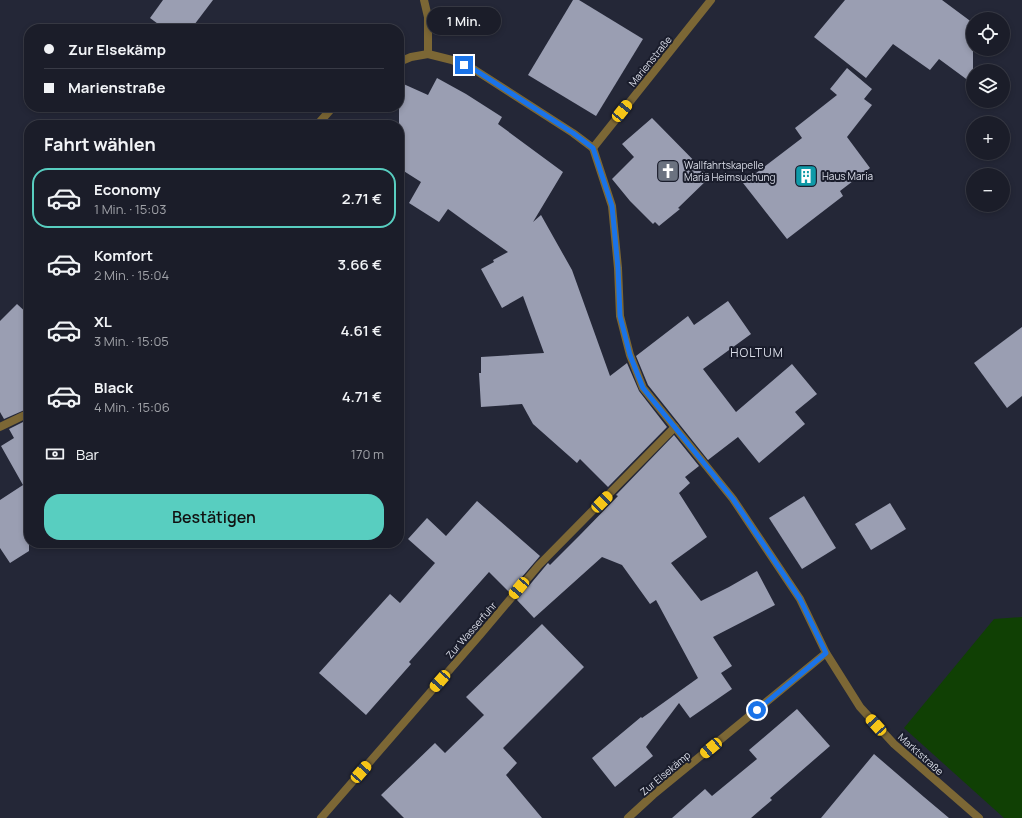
<!DOCTYPE html>
<html lang="de">
<head>
<meta charset="utf-8">
<style>
	body { margin:0; font-family:Manrope,sans-serif; background:#282a35; color:#f1f3f6; height:100vh; display:flex; flex-direction:column; font-size:15px; white-space:nowrap }
	* { box-sizing:border-box; margin:0 }
	p { font-size:13px; color:#a0a2a8 }
	.icon { flex:none; width:22px; height:22px; fill:none; stroke:currentColor; stroke-width:2; stroke-linecap:round; stroke-linejoin:round }
	.map { position:relative; flex:1; overflow:hidden }
	.panel { position:absolute; left:24px; top:120px; width:380px; height:428px; display:flex; flex-direction:column; background:#1b1d29; border-radius:16px; box-shadow:0 2px 6px #0003,0 0 0 1px #393b46 }
	.panel>* { flex:none }
	.guide { position:absolute; left:24px; top:24px; width:380px; height:88px; border-radius:16px; box-shadow:0 2px 6px #0003,0 0 0 1px #393b46; display:grid; align-content:center; height:88px; padding:0 20px; background:#1b1d29 }
	.controls { position:absolute; left:966px; top:12px; display:grid; gap:8px }
	.controls a { display:grid; place-items:center; width:44px; height:44px; border-radius:50%; background:#1b1d29; box-shadow:0 2px 6px #0003,0 0 0 1px #393b46; font-size:20px }
	.end { position:absolute; width:18px; height:18px; margin:-9px; border:5px solid #1a73e8; background:#fff; box-shadow:0 0 0 2px #fff }
	.from { border-radius:50% }
	.bubble { position:absolute; height:28px; border-radius:14px; background:#1b1d29; box-shadow:0 2px 6px #0003,0 0 0 1px #393b46; font-size:13px; font-weight:600; line-height:28px; text-align:center }
	.car { position:absolute; width:12px; height:24px; margin:-12px -6px; border-radius:5px; box-shadow:0 0 3px 1px #0007; background:linear-gradient(#f5c518 24%,#345 0 40%,#f5c518 0 76%,#345 0 86%,#f5c518 0) }
	.guide b { display:flex; align-items:center; gap:14px; height:38px; font-size:15px }
	.guide b+b { border-top:1px solid #393b46 }
	.guide i { width:10px; height:10px; background:#f1f3f6 }
	ul { padding:0; list-style:none }
	li { display:flex; align-items:center; gap:12px; height:60px; margin:0 8px 6px; padding:0 12px; border:2px solid transparent; border-radius:16px }
	li div { flex:1 }
	li b { display:block; font-size:15px }
	li em { font-style:normal; font-weight:600 }
	li.active { border-color:#58cec0 }
	li>.icon { width:36px; height:36px; stroke-width:1.5 }
	h2 { padding:0 20px; font-size:18px; line-height:48px }
	.pay { display:flex; align-items:center; gap:10px; height:44px; padding:0 20px; font-size:15px }
	.pay p { margin-inline-start:auto }
	.primary-button { display:flex; gap:8px; margin-top:auto; padding:8px 20px }
	.primary-button a { flex:1; height:46px; border-radius:16px; background:#58cec0; color:#111; font-size:16px; font-weight:600; line-height:46px; text-align:center }
	.map>svg:first-child { display:block }
	.green { fill:#104004 }
	.building { fill:#9a9eb2 }
	.lines { fill:none; stroke-linecap:round; stroke-linejoin:round }
	.minor { stroke:#7c6735; stroke-width:8 }
	.route { stroke:#1a73e8; stroke-width:5 }
	.labels { text-anchor:middle; dominant-baseline:central; stroke-width:4; stroke-linejoin:round; paint-order:stroke }
	.street-label { font-size:10px; fill:#dcdfea; stroke:#1a1d2c }
	.poi-label { font-size:10px; fill:#dcdfea; stroke:#1a1d2c; text-anchor:start }
	.quarter-label { font-size:12px; letter-spacing:1px; fill:#dcdfea; stroke:#1a1d2c }
</style>
</head>
<body>
<div class="map">
<svg width="1022" height="818" viewBox="0 0 1022 818">
	<rect width="100%" height="100%" fill="#242737"/>
	<path class="green" d="M 1022,617 L 1022,818 L 1004,818 L 904,728 L 994,619 Z"/>
	<g class="building">
		<path d="M 163,0 L 213,0 L 191,29 L 165,29 L 150,18 Z"/>
		<path d="M 573,0 L 579,0 L 643,39 L 596,116 L 528,75 Z"/>
		<path d="M 845,0 L 942,0 L 973,23 L 973,84 L 939,59 L 930,70 L 893,44 L 866,78 L 814,37 Z"/>
		<path d="M 847,68 L 872,89 L 864,99 L 872,105 L 847,137 L 870,168 L 840,191 L 843,196 L 787,239 L 743,183 L 802,138 L 795,128 L 837,95 L 830,89 Z"/>
		<path d="M 437,78 L 466,94 L 502,117 L 498,124 L 563,172 L 533,222 L 541,215 L 572,270 L 610,376 L 627,363 L 639,391 L 667,427 L 608,487 L 580,459 L 577,463 L 533,424 L 522,404 L 481,407 L 479,373 L 481,373 L 481,357 L 544,353 L 523,296 L 502,308 L 481,269 L 494,262 L 493,260 L 508,252 L 470,225 L 448,209 L 439,222 L 409,203 L 421,182 L 399,168 L 399,82 L 428,95 Z"/>
		<path d="M 652,118 L 710,177 L 678,208 L 680,209 L 659,226 L 655,222 L 653,224 L 630,201 L 612,179 L 634,157 L 622,144 Z"/>
		<path d="M 728,301 L 751,334 L 703,369 L 736,412 L 792,364 L 817,394 L 795,412 L 805,424 L 759,463 L 738,437 L 708,460 L 648,385 L 636,356 L 688,316 L 694,325 Z"/>
		<path d="M 17,304 L 29,315 L 29,408 L 4,419 L 0,412 L 0,321 Z"/>
		<path d="M 1022,327 L 1022,396 L 1007,408 L 974,363 Z"/>
		<path d="M 29,419 L 29,551 L 10,563 L 0,548 L 0,500 L 23,485 L 1,446 L 14,438 L 9,429 Z"/>
		<path d="M 674,435 L 699,466 L 685,477 L 690,483 L 679,493 L 707,537 L 671,563 L 701,601 L 729,587 L 757,571 L 775,605 L 713,637 L 732,666 L 721,673 L 732,689 L 690,718 L 679,703 L 646,747 L 653,756 L 615,787 L 592,758 L 641,717 L 642,718 L 698,678 L 656,600 L 650,604 L 622,565 L 602,557 L 534,618 L 517,600 L 543,569 L 548,563 L 550,565 L 580,535 L 618,496 L 616,495 Z"/>
		<path d="M 804,496 L 836,548 L 802,569 L 769,518 Z"/>
		<path d="M 477,501 L 540,556 L 509,592 L 489,572 L 409,662 L 411,664 L 366,715 L 319,673 L 390,594 L 400,603 L 435,563 L 408,539 L 427,518 L 446,536 Z"/>
		<path d="M 890,503 L 906,529 L 871,550 L 855,524 Z"/>
		<path d="M 542,624 L 584,667 L 503,748 L 517,763 L 506,775 L 542,818 L 404,818 L 381,795 L 435,743 L 445,753 L 484,715 L 466,697 Z"/>
		<path d="M 797,709 L 830,746 L 770,798 L 772,800 L 751,818 L 672,818 L 705,789 L 712,796 L 757,759 L 749,750 Z"/>
		<path d="M 874,754 L 924,797 L 949,818 L 821,818 Z"/>
	</g>
	<g class="lines">
		<g class="minor">
			<path d="M 424,0 L 428,17 L 428,54"/>
			<path d="M 399,62 L 411,57 L 428,54 L 452,60 L 475,70 L 573,133 L 593,148"/>
			<path d="M 317,125 L 333,107"/>
			<path d="M 593,148 L 612,206 L 618,268 L 620,316 L 630,355 L 643,388 L 733,499 L 800,599 L 826,653 L 860,707 L 894,744 L 979,818"/>
			<path d="M 593,148 L 711,0"/>
			<path d="M 0,427 L 29,413"/>
			<path d="M 321,818 L 480,635 L 539,565 L 675,427"/>
			<path d="M 628,818 L 653,795 L 826,653"/>
		</g>
	</g>
	<g class="lines">
		<path class="route" d="M 464,65 L 475,70 L 573,133 L 593,148 L 612,206 L 618,268 L 620,316 L 630,355 L 643,388 L 733,499 L 800,599 L 826,653 L 757,710"/>
	</g>
	<defs>
		<g id="church-square" transform="scale(1.15)"><rect x="-9" y="-9" width="18" height="18" rx="4" fill="#6b7280" stroke="#1a1d2c"/><path d="M-1.2-6h2.4v3.5h3.3v2.4h-3.3V6h-2.4V-.1h-3.3v-2.4h3.3Z" fill="#fff"/></g>
		<g id="building-square" transform="scale(1.15)"><rect x="-9" y="-9" width="18" height="18" rx="4" fill="#0f9aa8" stroke="#1a1d2c"/><path d="M-4-6H4V6H1V3H-1V6H-4ZM-2.5-4.3h1.7v1.8h-1.7ZM.8-4.3h1.7v1.8H.8ZM-2.5-1h1.7V.8h-1.7ZM.8-1h1.7V.8H.8Z" fill="#fff"/></g>
	</defs>
	<g fill-rule="evenodd">
		<use href="#church-square" x="668" y="171"/>
		<use href="#building-square" x="806" y="176"/>
	</g>
	<g class="labels">
		<g class="street-label">
			<text transform="translate(650 61) rotate(-51)">Marienstraße</text>
			<text transform="translate(471 630) rotate(-49)">Zur Wasserfuhr</text>
			<text transform="translate(921 754) rotate(42)">Marktstraße</text>
			<text transform="translate(665 773) rotate(-40)">Zur Elsekämp</text>
		</g>
		<g class="poi-label">
			<text x="684" y="165">Wallfahrtskapelle<tspan x="684" dy="12">Mariä Heimsuchung</tspan></text>
			<text x="822" y="176">Haus Maria</text>
		</g>
		<g class="quarter-label">
			<text x="757" y="352">HOLTUM</text>
		</g>
	</g>
</svg>
<div class="controls">
<a><svg class="icon" aria-label="locate" viewBox="0 0 24 24"><circle cx="12" cy="12" r="6"/><path d="M12 2v4M12 18v4M2 12h4M18 12h4"/></svg></a>
<a><svg class="icon" aria-label="layers" viewBox="0 0 24 24"><path d="M12 4l9 5-9 5-9-5zM3 14l9 5 9-5"/></svg></a>
<a>+</a>
<a>−</a>
</div>
<i class="end from" style="left:757px;top:710px"></i>
<i class="end" style="left:464px;top:65px"></i>
<div class="bubble" style="left:427px;top:7px;width:74px">1 Min.</div>
<i class="car" style="left:622px;top:111px;rotate:39deg"></i>
<i class="car" style="left:602px;top:502px;rotate:45deg"></i>
<i class="car" style="left:519px;top:588px;rotate:220deg"></i>
<i class="car" style="left:440px;top:681px;rotate:221deg"></i>
<i class="car" style="left:876px;top:725px;rotate:318deg"></i>
<i class="car" style="left:711px;top:748px;rotate:230deg"></i>
<i class="car" style="left:361px;top:772px;rotate:41deg"></i>
<div class="guide">
<b><i class="from"></i>Zur Elsekämp</b>
<b><i></i>Marienstraße</b>
</div>
<section class="panel">
<h2>Fahrt wählen</h2>
<ul>
<li class="active"><svg class="icon" aria-label="car" viewBox="0 0 24 24"><path d="M5 17H2v-5l4-1 3-4h7l3 4 3 1v5h-3M9 17h6M6 11h13"/><circle cx="7" cy="17" r="2"/><circle cx="17" cy="17" r="2"/></svg><div><b>Economy</b><p>1 Min. · 15:03</p></div><em>2.71 €</em></li>
<li><svg class="icon" aria-label="car" viewBox="0 0 24 24"><path d="M5 17H2v-5l4-1 3-4h7l3 4 3 1v5h-3M9 17h6M6 11h13"/><circle cx="7" cy="17" r="2"/><circle cx="17" cy="17" r="2"/></svg><div><b>Komfort</b><p>2 Min. · 15:04</p></div><em>3.66 €</em></li>
<li><svg class="icon" aria-label="car" viewBox="0 0 24 24"><path d="M5 17H2v-5l4-1 3-4h7l3 4 3 1v5h-3M9 17h6M6 11h13"/><circle cx="7" cy="17" r="2"/><circle cx="17" cy="17" r="2"/></svg><div><b>XL</b><p>3 Min. · 15:05</p></div><em>4.61 €</em></li>
<li><svg class="icon" aria-label="car" viewBox="0 0 24 24"><path d="M5 17H2v-5l4-1 3-4h7l3 4 3 1v5h-3M9 17h6M6 11h13"/><circle cx="7" cy="17" r="2"/><circle cx="17" cy="17" r="2"/></svg><div><b>Black</b><p>4 Min. · 15:06</p></div><em>4.71 €</em></li>
</ul>
<div class="pay"><svg class="icon" aria-label="cash" viewBox="0 0 24 24"><path d="M3 7h18v10H3z"/><circle cx="12" cy="12" r="2"/></svg>Bar<p>170 m</p></div>
<div class="primary-button"><a>Bestätigen</a></div>
</section>
</div>
</body>
</html>
